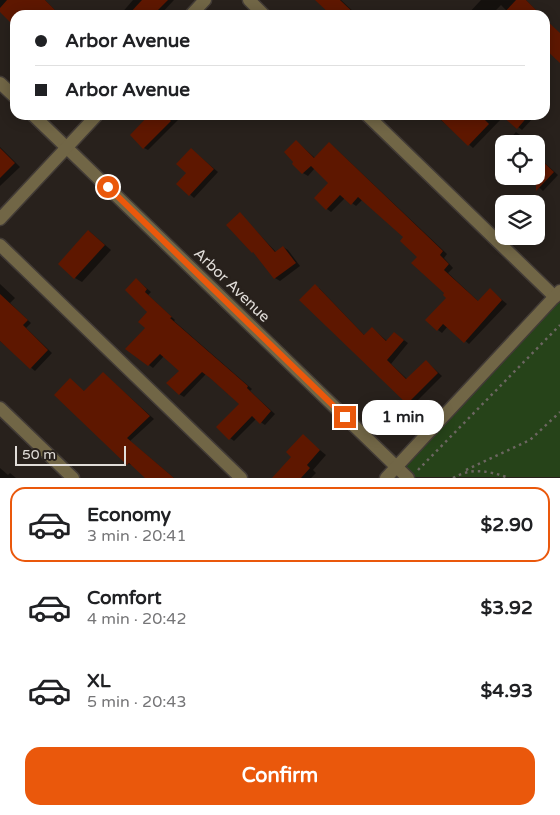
<!DOCTYPE html>
<html lang="en">
<head>
<meta charset="utf-8">
<style>
	body { margin:0; font-family:"Varela Round",sans-serif; background:#f6f6f6; color:#202124; height:100vh; display:flex; flex-direction:column; font-size:19px; white-space:nowrap }
	* { box-sizing:border-box; margin:0 }
	p { font-size:16px; color:#757577 }
	.icon { flex:none; width:28px; height:28px; fill:none; stroke:currentColor; stroke-width:2; stroke-linecap:round; stroke-linejoin:round }
	.map { position:relative; height:478px; overflow:hidden }
	.details { display:flex; flex-direction:column; background:#fff; flex:1 }
	.details>* { flex:none }
	.top-card { position:absolute; left:10px; top:10px; width:540px; height:110px; border-radius:15px; box-shadow:0 2px 12px #0003; display:grid; align-content:center; height:110px; padding:0 25px; background:#fff }
	.buttons { position:absolute; left:495px; top:135px; display:grid; gap:10px }
	.buttons a { display:grid; place-items:center; width:50px; height:50px; border-radius:10px; background:#fff; box-shadow:0 2px 12px #0003; font-size:25px }
	.scale { position:absolute; left:15px; bottom:12px; width:111px; box-sizing:border-box; padding-left:5px; border:2px solid #e1ddd9; border-top:0; font-size:14px; line-height:18px; white-space:nowrap; color:#e1ddd9; -webkit-text-stroke:4px #28211c; paint-order:stroke }
	.end { position:absolute; width:22px; height:22px; margin:-11px; border:6px solid #ea580c; background:#fff; box-shadow:0 0 0 2px #fff }
	.from { border-radius:50% }
	.bubble { position:absolute; height:35px; border-radius:15px; background:#fff; box-shadow:0 2px 12px #0003; font-size:16px; font-weight:700; line-height:35px; text-align:center }
	.top-card b { display:flex; align-items:center; gap:18px; height:48px; font-size:19px }
	.top-card b+b { border-top:1px solid #e0e0e0 }
	.top-card i { width:12px; height:12px; background:#202124 }
	ul { padding:9px 0 0; list-style:none }
	li { display:flex; align-items:center; gap:15px; height:75px; margin:0 10px 8px; padding:0 15px; border:2px solid transparent; border-radius:15px }
	li div { flex:1 }
	li b { display:block; font-size:19px }
	li em { font-style:normal; font-weight:700 }
	li.selected { border-color:#ea580c }
	li>.icon { width:45px; height:45px; stroke-width:1.5 }
	.button { display:flex; gap:10px; margin-top:auto; padding:10px 25px }
	.button a { flex:1; height:58px; border-radius:15px; background:#ea580c; color:#fff; font-size:20px; font-weight:700; line-height:58px; text-align:center }
	.map>svg:first-child { display:block }
	.green { fill:#264319 }
	.shadow { fill:#0007 }
	.building { fill:#5e1700 }
	.lines { fill:none; stroke-linecap:round; stroke-linejoin:round }
	.minor-casing { stroke:#423b36; stroke-width:15 }
	.path { stroke:#6c6661; stroke-width:2.5; stroke-dasharray:2.5 4; stroke-linecap:butt }
	.minor { stroke:#716646; stroke-width:12 }
	.route { stroke:#ea580c; stroke-width:6 }
	.labels { text-anchor:middle; dominant-baseline:central; stroke-width:5; stroke-linejoin:round; paint-order:stroke }
	.street-label { font-size:15px; fill:#e1ddd9; stroke:#28211c }
</style>
</head>
<body>
<div class="map">
<svg width="560" height="478" viewBox="0 0 560 478">
	<rect width="100%" height="100%" fill="#28211c"/>
	<path class="green" d="M 560,291 L 560,477 L 408,477 L 396,466 Z"/>
	<g class="shadow">
		<path d="M 0,0 L 45,0 L 60,15 L 15,15 L 15,24 L 0,9 Z"/>
		<path d="M 133,0 L 174,0 L 160,15 L 120,15 Z"/>
		<path d="M 318,0 L 341,0 L 357,15 L 334,15 Z"/>
		<path d="M 481,0 L 526,0 L 541,15 L 511,15 L 501,5 L 491,15 L 467,15 Z"/>
		<path d="M 145,115 L 183,115 L 148,150 L 144,148 L 148,118 Z"/>
		<path d="M 435,115 L 532,115 L 534,117 L 522,130 L 504,116 L 473,148 Z"/>
		<path d="M 516,132 L 520,135 L 529,143 L 505,144 Z"/>
		<path d="M 296,141 L 315,158 L 330,144 L 334,147 L 447,254 L 444,258 L 453,268 L 448,273 L 479,302 L 490,290 L 507,304 L 469,344 L 448,326 L 442,333 L 438,330 L 448,298 L 405,237 L 362,200 L 356,206 L 345,198 L 331,212 L 327,209 L 330,183 L 315,168 L 308,176 L 303,173 L 285,152 Z"/>
		<path d="M 0,147 L 20,167 L 0,186 Z"/>
		<path d="M 191,149 L 218,172 L 194,198 L 178,184 L 188,173 Z"/>
		<path d="M 536,155 L 558,175 L 543,191 L 527,176 L 536,176 Z"/>
		<path d="M 240,214 L 276,252 L 283,247 L 288,250 L 300,266 L 280,281 L 275,278 L 258,255 L 228,225 Z"/>
		<path d="M 89,231 L 111,250 L 82,282 L 75,278 Z"/>
		<path d="M 137,280 L 151,292 L 148,295 L 175,320 L 174,321 L 252,389 L 250,391 L 275,414 L 265,425 L 256,419 L 234,441 L 230,438 L 240,404 L 206,374 L 184,397 L 179,394 L 180,371 L 164,356 L 153,368 L 149,365 L 147,328 L 149,312 Z"/>
		<path d="M 0,284 L 15,298 L 10,303 L 31,323 L 26,328 L 52,353 L 35,371 L 0,341 Z"/>
		<path d="M 319,288 L 365,336 L 372,328 L 387,341 L 394,333 L 408,343 L 391,364 L 407,379 L 427,362 L 442,376 L 412,406 L 408,403 L 301,300 Z"/>
		<path d="M 104,374 L 154,419 L 130,441 L 174,478 L 147,478 L 133,465 L 128,464 L 70,380 L 85,392 Z"/>
		<path d="M 303,436 L 326,455 L 313,470 L 316,473 L 311,478 L 282,478 Z"/>
		<path d="M 0,468 L 8,475 L 10,473 L 16,478 L 0,478 Z"/>
	</g>
	<g class="building">
		<path d="M 7,0 L 45,0 L 60,15 L 15,15 L 11,23 L 0,12 L 0,8 Z"/>
		<path d="M 142,0 L 168,0 L 153,15 L 128,15 Z"/>
		<path d="M 315,0 L 340,0 L 356,15 L 331,15 Z"/>
		<path d="M 516,0 L 526,0 L 541,15 L 502,15 Z"/>
		<path d="M 545,19 L 560,33 L 560,63 L 545,49 Z"/>
		<path d="M 149,115 L 165,115 L 171,121 L 143,149 L 130,135 Z"/>
		<path d="M 436,115 L 480,115 L 489,124 L 468,146 Z"/>
		<path d="M 501,115 L 529,115 L 517,129 Z"/>
		<path d="M 296,140 L 314,158 L 329,142 L 443,251 L 440,255 L 449,264 L 444,270 L 478,301 L 490,288 L 502,300 L 464,343 L 443,324 L 437,331 L 425,320 L 446,298 L 443,295 L 444,293 L 411,263 L 417,257 L 400,241 L 403,237 L 358,197 L 351,205 L 340,195 L 326,210 L 314,198 L 328,183 L 311,166 L 302,174 L 292,164 L 293,162 L 284,152 Z"/>
		<path d="M 0,148 L 15,163 L 0,178 Z"/>
		<path d="M 191,148 L 214,169 L 189,196 L 176,184 L 186,173 L 176,164 Z"/>
		<path d="M 536,155 L 554,172 L 536,191 Z"/>
		<path d="M 240,212 L 275,252 L 283,246 L 296,263 L 274,279 L 253,252 L 252,253 L 226,225 Z"/>
		<path d="M 88,230 L 105,245 L 74,279 L 58,264 Z"/>
		<path d="M 136,278 L 147,289 L 145,292 L 172,317 L 170,318 L 248,386 L 247,388 L 271,411 L 260,424 L 252,416 L 229,440 L 216,427 L 239,404 L 210,378 L 202,372 L 179,395 L 166,383 L 179,371 L 160,354 L 148,366 L 125,349 L 145,328 L 138,322 L 147,312 L 125,290 Z"/>
		<path d="M 315,284 L 364,335 L 372,327 L 386,341 L 394,332 L 404,340 L 387,360 L 406,379 L 426,360 L 438,373 L 407,404 L 299,300 Z"/>
		<path d="M 0,294 L 28,320 L 23,325 L 48,350 L 30,369 L 0,341 Z"/>
		<path d="M 103,372 L 150,416 L 127,438 L 174,478 L 145,478 L 129,463 L 127,465 L 54,395 L 70,378 L 84,391 Z"/>
		<path d="M 303,434 L 320,450 L 307,465 L 310,468 L 301,478 L 272,478 L 291,457 L 286,452 Z"/>
	</g>
	<g class="lines">
		<g class="minor-casing">
			<g id="minor">
				<path d="M 249,0 L 264,15"/>
				<path d="M 191,15 L 205,0"/>
				<path d="M 0,83 L 15,97"/>
				<path d="M 33,115 L 408,478"/>
				<path d="M 367,115 L 555,297"/>
				<path d="M 0,219 L 97,115"/>
				<path d="M 0,245 L 241,478"/>
				<path d="M 0,408 L 73,478"/>
				<path d="M 386,478 L 560,291"/>
			</g>
		</g>
		<g class="path">
			<path d="M 418,470 L 560,325"/>
			<path d="M 466,470 L 530,440 L 560,412"/>
			<path d="M 453,478 C 472,467 489,471 509,478"/>
		</g>
		<use href="#minor" class="minor"/>
	</g>
	<g class="lines">
		<path class="route" d="M 108,187 L 345,417"/>
	</g>
	<g class="labels">
		<g class="street-label">
			<text transform="translate(232 285) rotate(44)">Arbor Avenue</text>
		</g>
	</g>
</svg>
<div class="buttons">
<a><svg class="icon" aria-label="locate" viewBox="0 0 24 24"><circle cx="12" cy="12" r="6"/><path d="M12 2v4M12 18v4M2 12h4M18 12h4"/></svg></a>
<a><svg class="icon" aria-label="layers" viewBox="0 0 24 24"><path d="M12 4l9 5-9 5-9-5zM3 14l9 5 9-5"/></svg></a>
</div>
<div class="scale">50 m</div>
<i class="end from" style="left:108px;top:187px"></i>
<i class="end" style="left:345px;top:417px"></i>
<div class="bubble" style="left:362px;top:400px;width:82px">1 min</div>
<div class="top-card">
<b><i class="from"></i>Arbor Avenue</b>
<b><i></i>Arbor Avenue</b>
</div>
</div>
<section class="details">
<ul>
<li class="selected"><svg class="icon" aria-label="car" viewBox="0 0 24 24"><path d="M5 17H2v-5l4-1 3-4h7l3 4 3 1v5h-3M9 17h6M6 11h13"/><circle cx="7" cy="17" r="2"/><circle cx="17" cy="17" r="2"/></svg><div><b>Economy</b><p>3 min · 20:41</p></div><em>$2.90</em></li>
<li><svg class="icon" aria-label="car" viewBox="0 0 24 24"><path d="M5 17H2v-5l4-1 3-4h7l3 4 3 1v5h-3M9 17h6M6 11h13"/><circle cx="7" cy="17" r="2"/><circle cx="17" cy="17" r="2"/></svg><div><b>Comfort</b><p>4 min · 20:42</p></div><em>$3.92</em></li>
<li><svg class="icon" aria-label="car" viewBox="0 0 24 24"><path d="M5 17H2v-5l4-1 3-4h7l3 4 3 1v5h-3M9 17h6M6 11h13"/><circle cx="7" cy="17" r="2"/><circle cx="17" cy="17" r="2"/></svg><div><b>XL</b><p>5 min · 20:43</p></div><em>$4.93</em></li>
</ul>
<div class="button"><a>Confirm</a></div>
</section>
</body>
</html>
